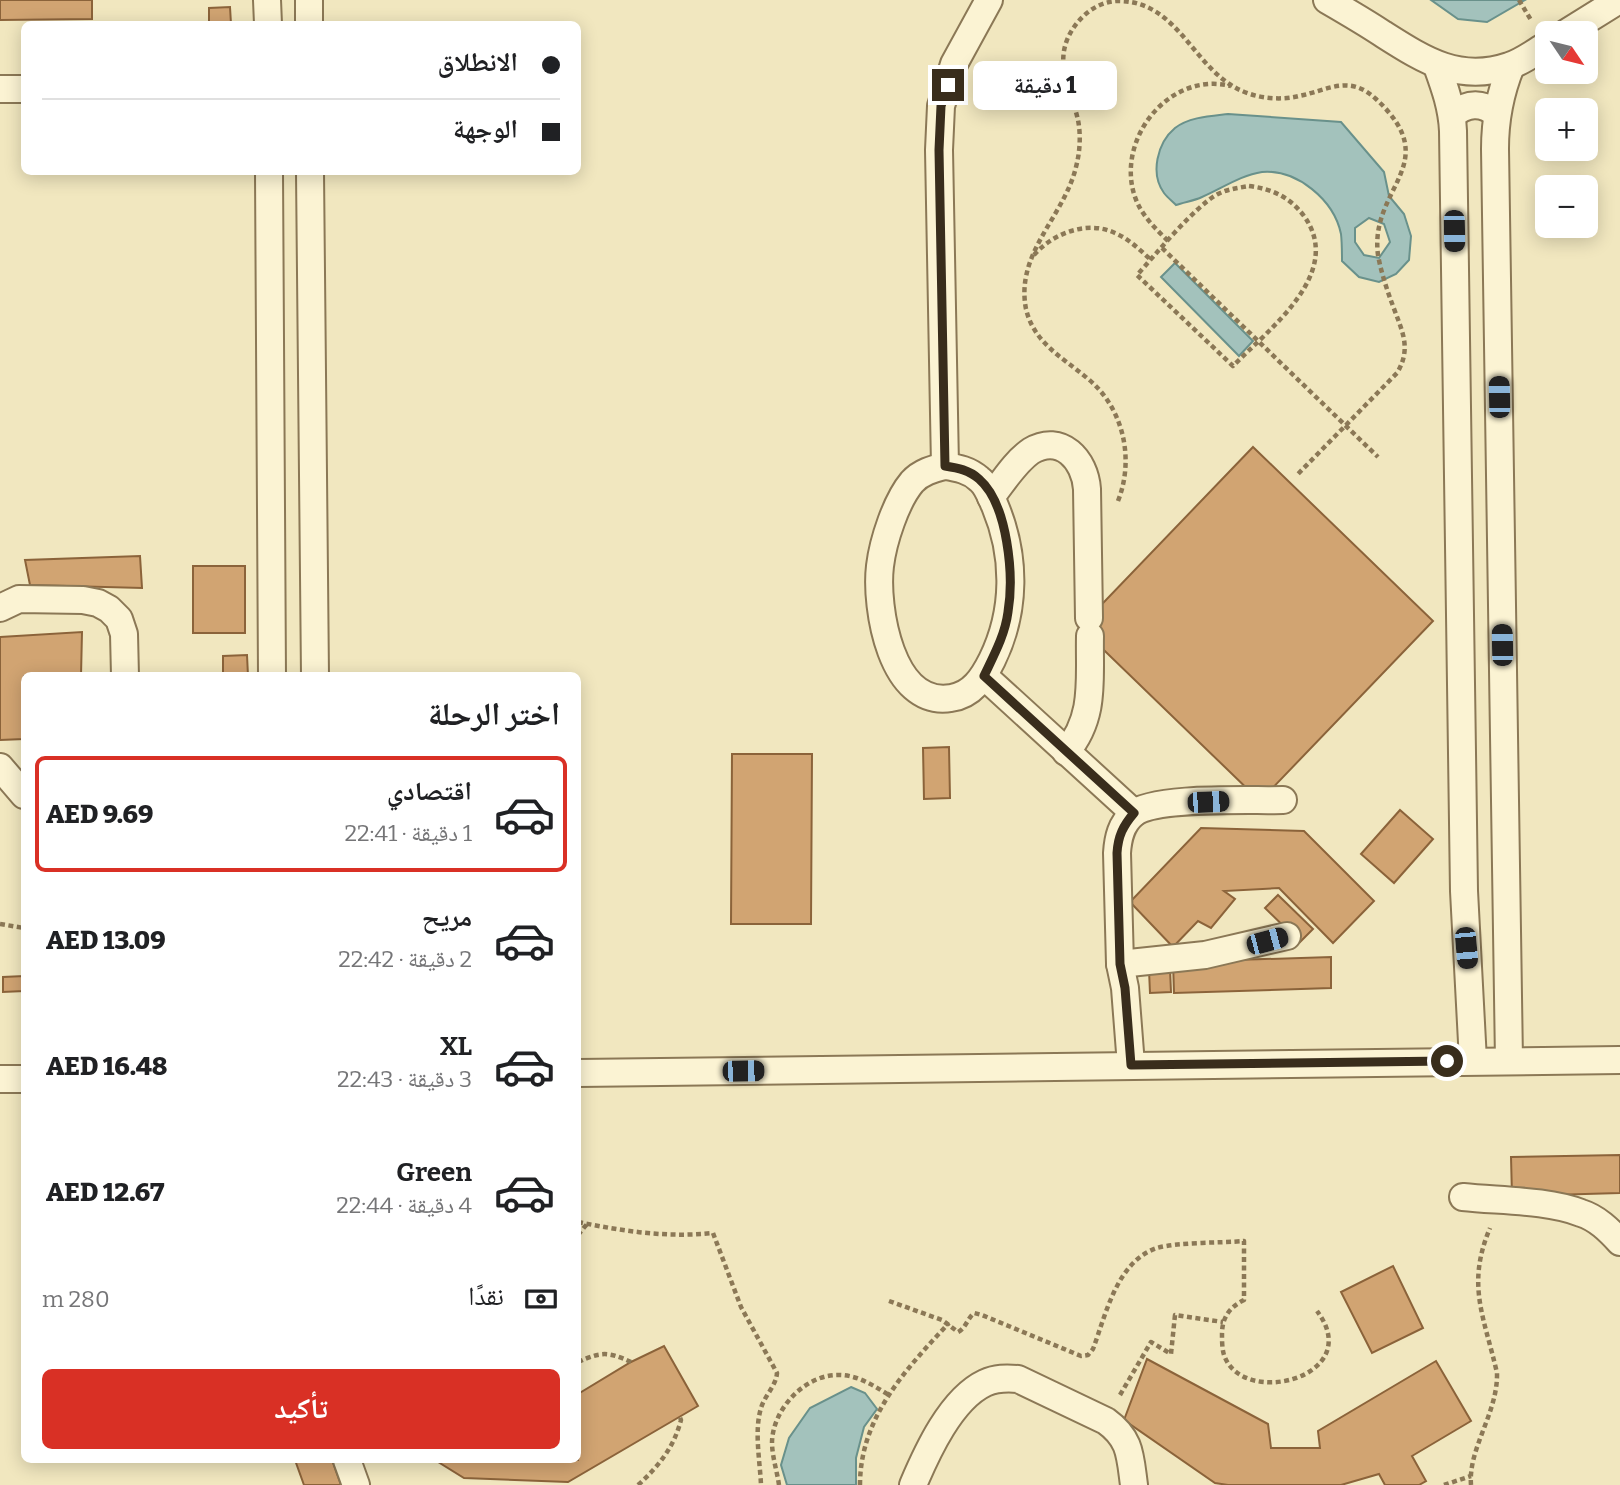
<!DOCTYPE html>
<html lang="ar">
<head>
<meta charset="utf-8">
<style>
	body { margin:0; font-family:Bitter,"Noto Naskh Arabic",serif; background:#f2f2f2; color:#202124; direction:rtl; height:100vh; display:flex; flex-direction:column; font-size:26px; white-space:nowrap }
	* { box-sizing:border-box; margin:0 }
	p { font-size:23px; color:#757577 }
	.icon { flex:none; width:38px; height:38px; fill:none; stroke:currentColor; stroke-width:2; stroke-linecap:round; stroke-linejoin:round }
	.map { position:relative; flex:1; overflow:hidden; direction:ltr }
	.drawer { position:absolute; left:21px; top:672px; width:560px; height:791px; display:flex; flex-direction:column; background:#fff; border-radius:10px; box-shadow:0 4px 18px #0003; direction:rtl }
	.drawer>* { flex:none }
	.guide { position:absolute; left:21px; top:21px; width:560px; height:154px; border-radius:10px; box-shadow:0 4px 18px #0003; direction:rtl; display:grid; align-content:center; height:154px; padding:0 21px; background:#fff }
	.needle { width:46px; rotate:125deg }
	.controls { position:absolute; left:1535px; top:21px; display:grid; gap:14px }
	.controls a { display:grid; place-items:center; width:63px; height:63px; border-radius:10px; background:#fff; box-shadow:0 4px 18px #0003; font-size:35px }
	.end { position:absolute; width:32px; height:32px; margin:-16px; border:9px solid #392d1c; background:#fff; box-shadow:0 0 0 4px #fff }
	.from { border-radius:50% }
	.bubble { position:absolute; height:49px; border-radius:10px; background:#fff; box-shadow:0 4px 18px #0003; font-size:23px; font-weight:800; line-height:49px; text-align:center; direction:rtl }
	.car { position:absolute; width:21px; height:42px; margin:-21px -10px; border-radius:9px; box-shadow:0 0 5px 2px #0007; background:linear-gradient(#222 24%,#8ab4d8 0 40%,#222 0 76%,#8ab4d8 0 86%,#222 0) }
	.guide b { display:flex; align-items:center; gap:24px; height:66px; font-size:26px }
	.guide b+b { border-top:2px solid #e0e0e0 }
	.guide i { width:18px; height:18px; background:#202124 }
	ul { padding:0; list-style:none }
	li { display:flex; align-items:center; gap:21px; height:116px; margin:0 14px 10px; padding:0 7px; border:4px solid transparent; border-radius:10px }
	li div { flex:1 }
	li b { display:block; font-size:26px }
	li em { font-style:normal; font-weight:800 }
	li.active { border-color:#d93025 }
	li>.icon { width:63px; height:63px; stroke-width:1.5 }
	h2 { padding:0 21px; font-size:32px; line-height:84px }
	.pay { display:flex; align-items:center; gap:18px; height:77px; padding:0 21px; font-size:26px }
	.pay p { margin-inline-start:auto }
	.button { display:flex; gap:14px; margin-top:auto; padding:14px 21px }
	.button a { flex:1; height:80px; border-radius:10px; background:#d93025; color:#fff; font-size:28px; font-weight:800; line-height:80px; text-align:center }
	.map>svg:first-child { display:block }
	.water { fill:#a3c2bc; stroke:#69918b; stroke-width:2; fill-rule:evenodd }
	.building { fill:#d1a472; stroke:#8b633a; stroke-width:2 }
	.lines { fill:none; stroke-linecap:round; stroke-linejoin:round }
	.minor-casing { stroke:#8b7856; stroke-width:30 }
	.path { stroke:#8b7856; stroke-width:4.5; stroke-dasharray:5 3.5; stroke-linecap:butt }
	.minor { stroke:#fbf3d3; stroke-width:26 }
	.route { stroke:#392d1c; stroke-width:9 }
</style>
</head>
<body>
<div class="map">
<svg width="1620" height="1485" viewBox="0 0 1620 1485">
	<rect width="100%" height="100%" fill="#f1e7bf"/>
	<g class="water">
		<path d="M 1431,0 L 1525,0 L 1487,22 L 1458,19 Z"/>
		<path d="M 1228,114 L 1341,122 L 1384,172 L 1389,196 L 1404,214 L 1411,236 L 1409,260 L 1396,274 L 1379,282 L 1359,277 L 1342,261 C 1342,253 1342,243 1341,234 C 1334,200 1297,169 1262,172 C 1241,175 1221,189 1202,197 C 1194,201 1184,202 1176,205 C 1172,201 1167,197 1164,193 C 1150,174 1157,143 1175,128 C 1189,117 1211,116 1228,114 ZM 1369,218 L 1384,224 L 1390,242 L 1379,258 L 1364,255 L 1355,242 L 1355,228 Z"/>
		<path d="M 1175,263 L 1253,341 L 1239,356 L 1161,277 Z"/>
		<path d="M 851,1387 L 865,1393 L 877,1409 L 864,1427 L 856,1458 L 856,1485 L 787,1485 L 781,1465 L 789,1438 L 810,1408 Z"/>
	</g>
	<g class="building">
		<path d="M 0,0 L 92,0 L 92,19 L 0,20 Z"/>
		<path d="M 230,7 L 231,24 L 209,24 L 209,8 Z"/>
		<path d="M 1253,447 L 1433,621 L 1260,801 L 1080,627 Z"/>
		<path d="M 140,556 L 142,588 L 30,585 L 25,560 Z"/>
		<rect x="193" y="566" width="52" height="67"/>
		<path d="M 82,632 L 81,676 L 24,676 L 24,739 L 0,740 L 0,637 Z"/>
		<path d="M 247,655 L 248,676 L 223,676 L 223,656 Z"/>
		<path d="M 949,747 L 950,798 L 924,799 L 923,748 Z"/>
		<path d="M 732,754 L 812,754 L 811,924 L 731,924 Z"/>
		<path d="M 1400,810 L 1433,839 L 1394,883 L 1361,854 Z"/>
		<path d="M 1201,828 L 1304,831 L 1374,901 L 1333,943 L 1279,888 L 1224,891 L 1235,899 L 1211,928 L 1198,921 L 1173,947 L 1130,902 Z"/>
		<path d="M 1278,895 L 1313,929 L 1300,942 L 1265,908 Z"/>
		<path d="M 1331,957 L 1331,988 L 1174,993 L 1173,962 Z"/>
		<path d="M 1170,969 L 1171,992 L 1150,993 L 1149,970 Z"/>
		<path d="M 24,976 L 24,991 L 3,992 L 3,977 Z"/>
		<path d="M 1620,1155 L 1620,1193 L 1512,1196 L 1511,1157 Z"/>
		<path d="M 1393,1266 L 1423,1328 L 1372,1353 L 1341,1292 Z"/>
		<path d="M 664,1346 L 698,1406 L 568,1482 L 464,1478 L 435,1460 L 578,1460 L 578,1394 L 631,1362 Z"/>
		<path d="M 1147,1359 L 1268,1424 L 1271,1448 L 1320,1448 L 1318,1431 L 1436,1361 L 1471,1421 L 1412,1456 L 1426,1481 L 1419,1485 L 1385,1485 L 1379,1474 L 1341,1485 L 1228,1485 L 1215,1483 L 1124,1420 Z"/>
		<path d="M 295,1460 L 332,1460 L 341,1485 L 304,1485 Z"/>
	</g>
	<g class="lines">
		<g class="minor-casing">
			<g id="minor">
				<path d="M 267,0 L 268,24"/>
				<path d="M 309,0 L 309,24"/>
				<path d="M 1327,0 C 1346,11 1365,22 1383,34 C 1424,60 1459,83 1509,66 C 1522,62 1535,52 1547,45"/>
				<path d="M 1566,33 L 1619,0"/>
				<path d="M 1437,66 C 1445,88 1452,108 1453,131 L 1464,891 L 1473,1061"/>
				<path d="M 0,89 L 24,89"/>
				<path d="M 1452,115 C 1467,103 1481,102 1496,113"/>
				<path d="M 269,172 L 272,676"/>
				<path d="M 310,172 L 315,676"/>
				<path d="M 945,466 C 958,468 969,470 979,479 C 987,485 991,497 995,506 C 1016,556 1016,611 992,660 C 983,678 972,695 951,698 C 891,708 875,607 880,566 C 883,541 896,501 912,482 C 921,472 933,469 945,466 Z"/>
				<path d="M 945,466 L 939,150 L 941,106 L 954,64 L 989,0"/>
				<path d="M 991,497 C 1003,482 1015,462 1031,451 C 1061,433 1085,460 1087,489 L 1089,618"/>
				<path d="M 0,608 L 19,599 L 83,600 L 98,603 L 109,609 L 119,619 L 124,634 L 125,676"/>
				<path d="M 984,676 L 1134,813"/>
				<path d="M 1066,752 C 1096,717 1089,679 1090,636"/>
				<path d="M 0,767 L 24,795"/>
				<path d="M 1120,964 L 1205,955 L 1287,936"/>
				<path d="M 1509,1061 L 1495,149 C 1495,119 1500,93 1511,66"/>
				<path d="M 1131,1065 L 1125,988 L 1120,964 L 1117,853 C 1118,838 1121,824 1133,814 C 1154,796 1252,801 1283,800"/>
				<path d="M 578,1073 L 1620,1060"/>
				<path d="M 0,1079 L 24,1079"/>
				<path d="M 1463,1197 C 1500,1201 1547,1200 1581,1213 C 1597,1218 1609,1230 1620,1242"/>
				<path d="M 347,1460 L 356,1485"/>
				<path d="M 913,1485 C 927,1452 951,1399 985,1383 C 996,1378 1006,1378 1018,1379 L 1106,1421 C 1131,1439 1130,1456 1134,1485"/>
			</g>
		</g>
		<g class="path">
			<path d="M 1519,0 L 1531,20"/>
			<path d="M 1249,186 C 1272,189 1290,197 1304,216 C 1345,273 1269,329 1233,366 L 1137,275 C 1156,254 1195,206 1218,194 C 1228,189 1238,188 1249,186 Z"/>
			<path d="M 1168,241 C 1154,227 1140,214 1134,194 C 1117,137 1170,71 1231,86"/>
			<path d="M 1162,248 L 1378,457"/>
			<path d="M 1034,255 C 1053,233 1088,220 1115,233 C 1129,239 1140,250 1151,260"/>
			<path d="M 1118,501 C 1135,458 1123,407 1087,378 C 1062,357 1034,343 1026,309 C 1015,253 1064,217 1076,167 C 1080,152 1081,135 1078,120 C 1072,93 1056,68 1067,40 C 1076,18 1097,0 1121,1 C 1177,3 1192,64 1236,88 C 1254,98 1279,101 1299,96 C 1329,90 1349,74 1376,99 C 1446,164 1369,187 1378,255 C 1381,272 1387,290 1393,306 C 1402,331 1412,348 1397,373 L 1296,476"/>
			<path d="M 0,924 L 24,928"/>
			<path d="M 578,1222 C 623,1231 666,1238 713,1233 L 741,1307 L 777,1373 C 776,1386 765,1395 761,1408 C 754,1431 760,1461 761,1485"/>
			<path d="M 578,1235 L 587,1224"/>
			<path d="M 889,1301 L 942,1320 L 958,1332 C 966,1328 967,1319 974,1313 L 982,1315 L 1081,1356 L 1088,1355 L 1093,1349 C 1106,1314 1117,1261 1157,1248 C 1178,1242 1221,1243 1244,1241 L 1244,1300 C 1230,1307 1222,1317 1222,1334 C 1222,1340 1222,1349 1224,1355 C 1242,1409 1367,1377 1317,1311"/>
			<path d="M 578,1362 C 601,1352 607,1351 631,1362"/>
			<path d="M 1120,1395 L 1151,1342 L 1171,1354 L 1175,1315 L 1223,1322"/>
			<path d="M 638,1485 C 659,1466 674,1447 681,1420 L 679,1415"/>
			<path d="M 779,1485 C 777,1471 772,1456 772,1442 C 773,1408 806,1374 839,1375 C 858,1375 874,1386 889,1395"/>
			<path d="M 860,1485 C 860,1418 905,1370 949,1323"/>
			<path d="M 1444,1485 L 1471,1476"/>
			<path d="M 1471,1485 C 1468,1448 1498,1413 1497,1373 C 1484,1316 1466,1285 1490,1228"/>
		</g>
		<use href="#minor" class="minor"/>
	</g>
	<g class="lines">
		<path class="route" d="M 948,85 L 941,106 L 939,150 L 945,466 C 958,468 969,470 979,479 C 1008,504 1014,576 1008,612 C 1005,635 994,655 984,676 L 1134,813 C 1123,826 1118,836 1117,853 L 1120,964 L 1125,988 L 1131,1065 L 1447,1061"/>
	</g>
</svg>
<div class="controls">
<a><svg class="needle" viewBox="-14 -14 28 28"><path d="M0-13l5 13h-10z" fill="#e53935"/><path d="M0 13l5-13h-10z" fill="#757577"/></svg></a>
<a>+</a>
<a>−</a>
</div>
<i class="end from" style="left:1447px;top:1061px"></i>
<i class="end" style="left:948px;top:85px"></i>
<div class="bubble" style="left:973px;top:61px;width:144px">1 دقيقة</div>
<i class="car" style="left:1454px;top:231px;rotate:179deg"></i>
<i class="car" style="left:1499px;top:397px;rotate:359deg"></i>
<i class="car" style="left:1502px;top:645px;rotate:359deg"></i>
<i class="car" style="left:1208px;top:802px;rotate:88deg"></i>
<i class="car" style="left:1267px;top:941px;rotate:75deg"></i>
<i class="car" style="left:1466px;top:948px;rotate:175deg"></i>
<i class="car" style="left:743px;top:1071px;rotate:89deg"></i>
<div class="guide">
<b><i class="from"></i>الانطلاق</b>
<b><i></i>الوجهة</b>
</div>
<section class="drawer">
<h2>اختر الرحلة</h2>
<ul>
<li class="active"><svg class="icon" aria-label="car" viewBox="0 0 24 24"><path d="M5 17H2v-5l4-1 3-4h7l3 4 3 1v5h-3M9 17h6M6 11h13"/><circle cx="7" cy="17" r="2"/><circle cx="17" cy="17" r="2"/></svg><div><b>اقتصادي</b><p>1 دقيقة · 22:41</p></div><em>AED 9.69</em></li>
<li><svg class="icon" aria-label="car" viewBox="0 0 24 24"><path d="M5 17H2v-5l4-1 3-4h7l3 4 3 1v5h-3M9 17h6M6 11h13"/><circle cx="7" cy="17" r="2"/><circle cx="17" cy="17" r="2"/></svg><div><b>مريح</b><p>2 دقيقة · 22:42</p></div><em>AED 13.09</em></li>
<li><svg class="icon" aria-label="car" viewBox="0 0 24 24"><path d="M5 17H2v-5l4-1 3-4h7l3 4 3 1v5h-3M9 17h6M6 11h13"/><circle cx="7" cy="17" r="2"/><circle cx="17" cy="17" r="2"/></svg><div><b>XL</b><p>3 دقيقة · 22:43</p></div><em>AED 16.48</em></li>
<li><svg class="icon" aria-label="car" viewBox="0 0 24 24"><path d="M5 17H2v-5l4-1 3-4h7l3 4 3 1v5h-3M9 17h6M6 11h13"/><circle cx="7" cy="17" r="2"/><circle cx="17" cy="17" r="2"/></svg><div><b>Green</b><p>4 دقيقة · 22:44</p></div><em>AED 12.67</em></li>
</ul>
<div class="pay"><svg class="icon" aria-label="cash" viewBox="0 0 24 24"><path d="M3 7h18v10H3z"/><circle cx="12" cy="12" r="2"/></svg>نقدًا<p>280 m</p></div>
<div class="button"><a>تأكيد</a></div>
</section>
</div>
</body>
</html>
